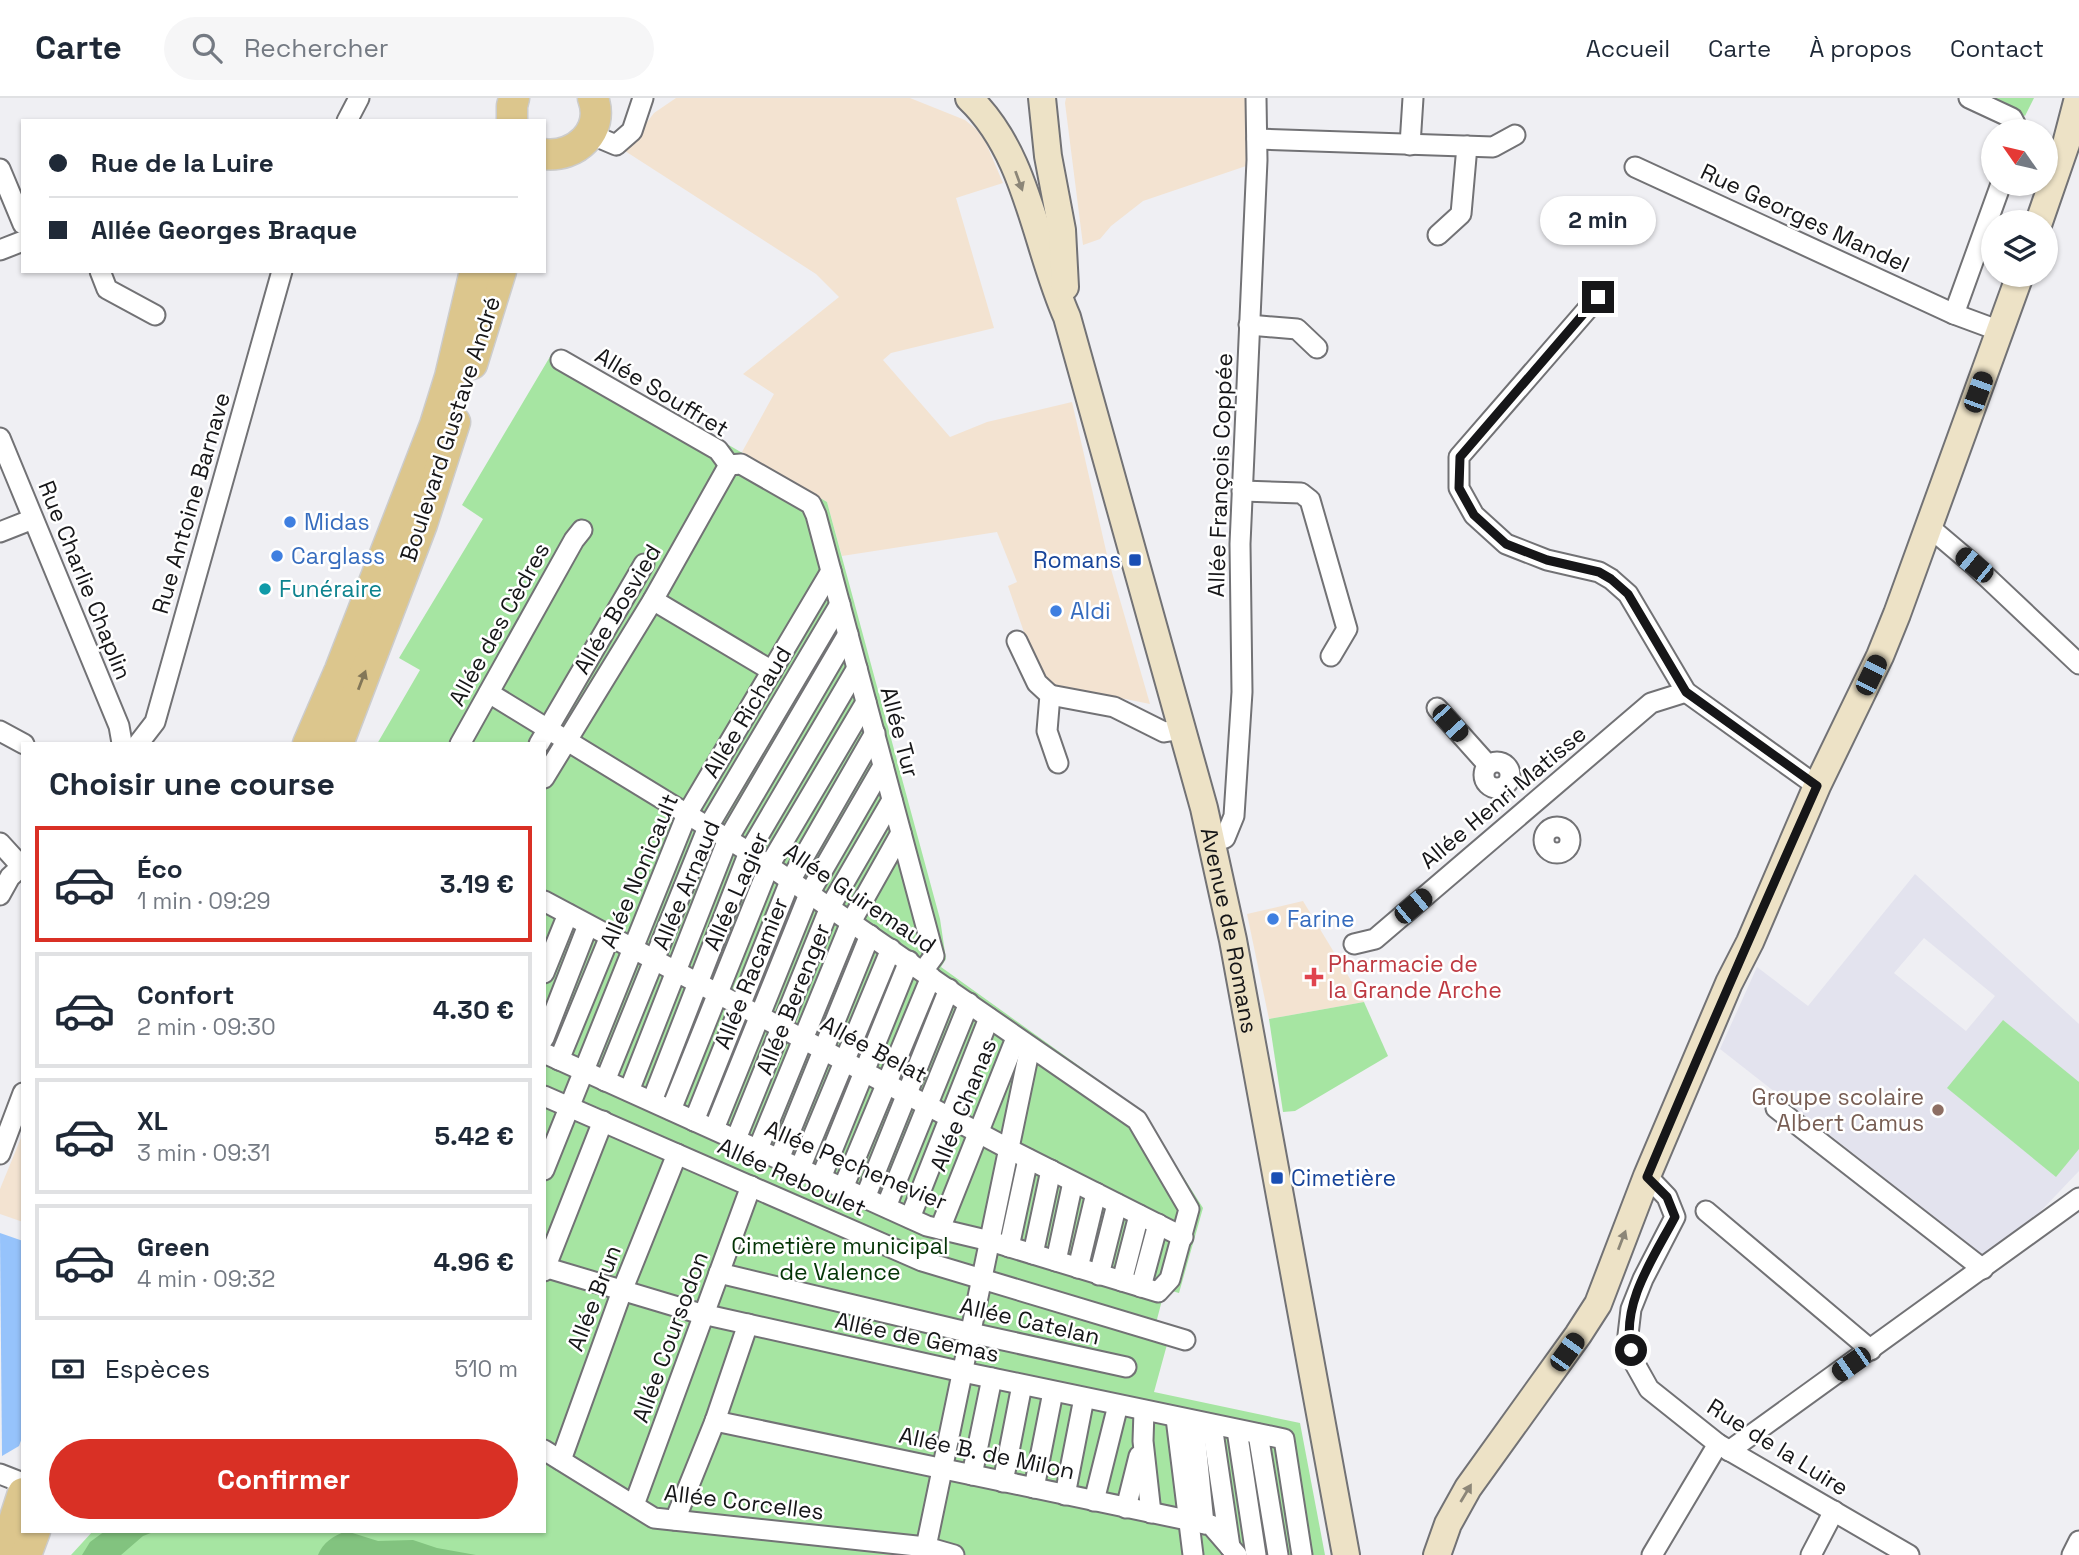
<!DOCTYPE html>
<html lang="fr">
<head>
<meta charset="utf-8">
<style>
	body { margin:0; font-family:"Space Grotesk",sans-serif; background:#f6f6f7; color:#1f2937; height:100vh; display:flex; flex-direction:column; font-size:26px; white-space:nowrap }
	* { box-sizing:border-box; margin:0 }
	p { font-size:23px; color:#747a83 }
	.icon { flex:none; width:38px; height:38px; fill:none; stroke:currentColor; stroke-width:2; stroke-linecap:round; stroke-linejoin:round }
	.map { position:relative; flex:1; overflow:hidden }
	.details { position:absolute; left:21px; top:644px; width:525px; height:791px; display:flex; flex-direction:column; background:#fff; border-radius:0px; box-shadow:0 2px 5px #0004 }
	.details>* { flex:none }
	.guide { position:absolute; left:21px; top:21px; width:525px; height:154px; border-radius:0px; box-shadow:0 2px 5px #0004; display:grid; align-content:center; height:154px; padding:0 28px; background:#fff }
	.needle { width:46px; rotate:304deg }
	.buttons { position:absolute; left:1981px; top:21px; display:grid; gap:14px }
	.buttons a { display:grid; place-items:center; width:77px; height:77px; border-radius:50%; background:#fff; box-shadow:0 2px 5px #0004; font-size:35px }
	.end { position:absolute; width:32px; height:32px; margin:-16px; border:9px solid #161618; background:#fff; box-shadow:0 0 0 4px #fff }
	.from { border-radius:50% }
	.bubble { position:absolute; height:49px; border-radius:24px; background:#fff; box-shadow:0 2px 5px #0004; font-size:23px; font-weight:700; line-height:49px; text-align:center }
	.car { position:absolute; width:21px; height:42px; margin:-21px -10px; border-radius:9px; box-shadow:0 0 5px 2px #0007; background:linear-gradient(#222 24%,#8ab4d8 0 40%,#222 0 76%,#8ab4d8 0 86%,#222 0) }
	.guide b { display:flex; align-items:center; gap:24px; height:66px; font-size:26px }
	.guide b+b { border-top:2px solid #e0e1e3 }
	.guide i { width:18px; height:18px; background:#1f2937 }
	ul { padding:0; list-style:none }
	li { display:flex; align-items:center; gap:21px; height:116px; margin:0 14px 10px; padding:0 14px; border:4px solid #e0e1e3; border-radius:0px }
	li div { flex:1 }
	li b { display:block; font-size:26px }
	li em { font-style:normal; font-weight:700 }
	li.on { border-color:#d93025 }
	li>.icon { width:63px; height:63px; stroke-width:1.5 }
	h2 { padding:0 28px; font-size:32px; line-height:84px }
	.pay { display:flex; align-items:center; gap:18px; height:77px; padding:0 28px; font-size:26px }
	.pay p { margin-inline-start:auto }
	.primary-button { display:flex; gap:14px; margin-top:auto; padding:14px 28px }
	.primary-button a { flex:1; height:80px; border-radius:42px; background:#d93025; color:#fff; font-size:28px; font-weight:700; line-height:80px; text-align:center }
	header { display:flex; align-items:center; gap:42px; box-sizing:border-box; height:98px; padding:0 35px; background:#fff; border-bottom:2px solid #e0e1e3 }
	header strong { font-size:33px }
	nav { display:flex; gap:38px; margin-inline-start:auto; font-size:24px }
	.search { width:490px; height:63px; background:#f6f6f7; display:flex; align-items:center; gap:18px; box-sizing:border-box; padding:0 24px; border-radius:38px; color:#747a83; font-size:26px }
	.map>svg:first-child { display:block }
	.commercial { fill:#f3e3d1 }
	.built { fill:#e3e3ee; fill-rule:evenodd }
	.green { fill:#a6e5a2 }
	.forest { fill:#82c37f }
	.water { fill:#96c3fb }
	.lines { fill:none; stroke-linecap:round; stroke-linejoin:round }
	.street-casing { stroke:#727275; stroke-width:23 }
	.secondary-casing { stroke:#727275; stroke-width:30 }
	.primary-casing { stroke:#ccc; stroke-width:33 }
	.street { stroke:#fff; stroke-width:19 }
	.secondary { stroke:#ede2c6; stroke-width:26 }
	.primary { stroke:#dcc68d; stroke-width:30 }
	.oneway { fill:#8c8678 }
	.oneway2 { fill:#837758 }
	.route { stroke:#161618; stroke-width:9 }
	.shop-dot { fill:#3f7fe0; stroke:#fff; stroke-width:2.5 }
	.transit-dot { fill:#1a4fb4; stroke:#fff; stroke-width:2.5 }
	.culture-dot { fill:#0f9aa8; stroke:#fff; stroke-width:2.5 }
	.health-dot { fill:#e0444e; stroke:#fff; stroke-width:2.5 }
	.education-dot { fill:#8d6e63; stroke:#fff; stroke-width:2.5 }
	.labels { text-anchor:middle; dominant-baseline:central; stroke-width:5; stroke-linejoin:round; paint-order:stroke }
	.street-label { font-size:23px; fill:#161618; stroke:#fff }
	.shop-label { font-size:23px; fill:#366cbe; stroke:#fff; text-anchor:start }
	.transit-label { font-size:23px; fill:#164399; stroke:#fff; text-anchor:end }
	.culture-label { font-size:23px; fill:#0d838f; stroke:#fff; text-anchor:start }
	.health-label { font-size:23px; fill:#be3a42; stroke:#fff; text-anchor:start }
	.education-label { font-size:23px; fill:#785e54; stroke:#fff; text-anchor:end }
	.park-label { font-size:23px; fill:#043406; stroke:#fff }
</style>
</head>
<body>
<header>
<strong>Carte</strong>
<div class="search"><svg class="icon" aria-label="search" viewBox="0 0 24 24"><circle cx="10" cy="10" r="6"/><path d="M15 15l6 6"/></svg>Rechercher</div>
<nav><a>Accueil</a><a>Carte</a><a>À propos</a><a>Contact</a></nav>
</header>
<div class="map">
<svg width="2079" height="1457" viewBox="0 0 2079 1457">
	<rect width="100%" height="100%" fill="#efeff3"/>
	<g class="commercial">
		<path d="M 676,0 L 910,0 L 965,22 L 976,31 L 986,45 L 1003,85 L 956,100 L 994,230 L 891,255 L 883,262 L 950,339 L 987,324 L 1072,304 L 1107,457 L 1150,606 L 1047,585 L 1026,540 L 1008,488 L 1017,484 L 997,434 L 842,458 L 827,404 L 742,354 L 774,296 L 743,276 L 839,199 L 816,176 L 625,53 L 654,15 Z"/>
		<path d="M 1066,0 L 1249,0 L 1249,67 L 1143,103 L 1111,128 L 1100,141 L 1083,147 L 1065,5 Z"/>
		<path d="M 1303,803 L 1364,904 L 1269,921 L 1247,816 Z"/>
		<path d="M 23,1035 L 23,1124 L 0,1116 L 0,1091 Z"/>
	</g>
	<path class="built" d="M 1915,776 L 2079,926 L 2079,1073 L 2038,1116 L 1983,1157 L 1720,951 L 1757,869 L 1808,908 ZM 1924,840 L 1995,898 L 1966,933 L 1894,875 Z"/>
	<g class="green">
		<path d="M 1988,0 L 2034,0 L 2025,18 Z"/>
		<path d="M 563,251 L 827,404 L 940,821 L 946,861 L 941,869 L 1139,1011 L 1148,1023 L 1203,1110 L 1179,1195 L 1165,1191 L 1156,1225 L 1171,1232 L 1154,1294 L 1300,1325 L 1325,1457 L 71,1457 L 93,1433 L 544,1433 L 544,646 L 377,646 L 420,572 L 399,560 L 483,421 L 462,407 L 551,257 Z"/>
		<path d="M 1364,904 L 1388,958 L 1295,1013 L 1283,1014 L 1269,921 Z"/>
		<path d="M 2003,922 L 2079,984 L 2079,1051 L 2056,1079 L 1947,990 Z"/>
	</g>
	<g class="forest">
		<path d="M 105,1433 L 156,1433 L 143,1438 L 121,1457 L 82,1457 L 90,1444 Z"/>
		<path d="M 346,1433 L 378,1443 L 413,1442 L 437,1450 L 476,1457 L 318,1457 C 323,1444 334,1438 346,1433 Z"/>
	</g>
	<path class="water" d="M 0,1135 L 23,1143 L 23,1337 L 19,1348 L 2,1358 Z"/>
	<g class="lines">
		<g class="street-casing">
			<g id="street">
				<path d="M 1969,0 L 2012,20 L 2019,33"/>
				<path d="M 347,23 L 359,0"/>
				<path d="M 590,36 L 616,47 L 632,33 L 643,0"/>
				<path d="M 1257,41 L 1493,49 L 1515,37"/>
				<path d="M 1410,47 L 1413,0"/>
				<path d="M 1635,69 L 1954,216 L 2000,233"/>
				<path d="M 0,71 L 23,126"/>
				<path d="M 1438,137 L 1461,116 L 1467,48"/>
				<path d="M 0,152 L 23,143"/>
				<path d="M 100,173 L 107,191 L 155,217"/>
				<path d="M 1598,199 L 1459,359 L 1459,390 L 1474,417 L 1506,446 L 1547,462 L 1599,474 L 1611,481 L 1628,496 L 1686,594 L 1817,688"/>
				<path d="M 1954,216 L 2001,86"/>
				<path d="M 1249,227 L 1297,231 L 1317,250"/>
				<path d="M 561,262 L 718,352 L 729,367 L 741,366 L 811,406 L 816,417 L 934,858 L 923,873"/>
				<path d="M 0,340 L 119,628 L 122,645"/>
				<path d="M 1242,393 L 1301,395 L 1310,402 L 1347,531 L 1331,558"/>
				<path d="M 1928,428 L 1974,467 L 2079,566"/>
				<path d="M 0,434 L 33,421"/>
				<path d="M 653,502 L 772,573"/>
				<path d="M 1017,543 L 1037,585 L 1050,597 L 1047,633 L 1058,665"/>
				<path d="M 489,595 L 749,754 L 1137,1022 L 1189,1111 L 1170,1181 L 1158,1194 L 990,1143 L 927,1128 L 544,955"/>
				<path d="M 1050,597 L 1114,609 L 1164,634 L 1182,631"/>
				<path d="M 1437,610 L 1488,667"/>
				<path d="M 0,633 L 24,646"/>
				<path d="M 138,646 L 155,624 L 282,173"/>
				<path d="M 460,646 L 574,442 L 582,432"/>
				<path d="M 539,646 L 644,466"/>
				<circle cx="1497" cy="677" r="13"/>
				<path d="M 544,680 L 653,502 L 729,367"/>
				<circle cx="1557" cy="742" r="13"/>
				<path d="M 1213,744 L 1225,740 L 1234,718 L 1242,594 L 1240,446 L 1257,62 L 1256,0"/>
				<path d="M 0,745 L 21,768"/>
				<path d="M 0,797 L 10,779 L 23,767"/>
				<path d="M 544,803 L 1009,1051 L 1183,1139"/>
				<path d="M 1354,846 L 1375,841 L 1651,605 L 1686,594"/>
				<path d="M 544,875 L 568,816"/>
				<path d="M 544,940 L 588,827"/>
				<path d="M 559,962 L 610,838"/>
				<path d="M 605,983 L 708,729 L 840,506"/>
				<path d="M 629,993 L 728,741 L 848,536"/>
				<path d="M 544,998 L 922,1163 L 1185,1242"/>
				<path d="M 652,1003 L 749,754 L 857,570"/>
				<path d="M 1776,1010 L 1983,1171"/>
				<path d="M 671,1012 L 769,768 L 866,604"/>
				<path d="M 694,1023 L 790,783 L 875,635"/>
				<path d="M 714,1031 L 809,796 L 883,668"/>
				<path d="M 736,1041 L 830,809 L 892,702"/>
				<path d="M 758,1051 L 851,824 L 901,735"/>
				<path d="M 0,1056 L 23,995"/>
				<path d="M 779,1061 L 870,837"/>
				<path d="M 800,1070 L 891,851"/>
				<path d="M 544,1072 L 687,716 L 831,473"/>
				<path d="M 1647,1078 L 1667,1099 L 1675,1119 L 1643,1181 L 1631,1211 L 1628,1237 L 1635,1266 L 1649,1291 L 1718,1346 L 1909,1457"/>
				<path d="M 821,1080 L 909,863"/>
				<path d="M 843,1090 L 931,879"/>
				<path d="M 865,1100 L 949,891"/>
				<path d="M 886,1109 L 969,905"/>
				<path d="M 1706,1113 L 1871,1252"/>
				<path d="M 910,1120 L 989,920"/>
				<path d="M 940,1131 L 1016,940"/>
				<path d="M 1009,1149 L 1028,1061"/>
				<path d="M 1033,1156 L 1051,1072"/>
				<path d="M 1056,1163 L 1073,1084"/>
				<path d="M 544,1169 L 698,1215 L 963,1274 L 1284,1341 L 1302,1457"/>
				<path d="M 1078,1170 L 1096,1095"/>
				<path d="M 544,1173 L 603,1023"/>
				<path d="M 719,1175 L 971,1235 L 1126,1269"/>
				<path d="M 1099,1177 L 1117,1106"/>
				<path d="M 1122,1183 L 1139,1117"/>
				<path d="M 1141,1189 L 1158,1126"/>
				<path d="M 1144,1313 L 1143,1343 L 1151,1415"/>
				<path d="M 1176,1320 L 1193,1457"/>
				<path d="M 715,1323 L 1211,1427 L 1237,1457"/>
				<path d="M 1194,1324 L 1204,1426"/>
				<path d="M 1212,1327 L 1230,1449"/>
				<path d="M 1237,1332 L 1256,1457"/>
				<path d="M 1258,1336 L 1278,1457"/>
				<path d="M 544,1352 L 654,1420 L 926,1449 L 954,1457"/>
				<path d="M 1729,1353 L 2079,1100"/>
				<path d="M 561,1362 L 622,1193 L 677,1056"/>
				<path d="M 0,1376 L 23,1385"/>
				<path d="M 972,1377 L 992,1280"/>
				<path d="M 1003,1384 L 1022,1287"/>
				<path d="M 1034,1390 L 1053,1294"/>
				<path d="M 1065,1397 L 1084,1300"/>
				<path d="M 1094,1403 L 1118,1307"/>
				<path d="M 634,1407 L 751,1088"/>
				<path d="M 1126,1410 L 1139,1358"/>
				<path d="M 675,1422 L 715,1323 L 748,1226"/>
				<path d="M 926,1449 L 1030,949"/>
				<path d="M 1652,1457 L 1718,1346"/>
				<path d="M 1811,1457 L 1834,1413"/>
				<path d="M 2072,1457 L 2079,1443"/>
			</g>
		</g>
		<g class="secondary-casing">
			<g id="secondary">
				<path id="s1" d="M 969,0 C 1028,56 1035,147 1067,219 L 1204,710 L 1233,842 L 1346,1457"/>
				<path d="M 1042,0 L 1048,58 L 1062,132 L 1065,189"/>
				<path d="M 2039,124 L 2066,46 L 2078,0"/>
				<path d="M 1437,1457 L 1448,1426 L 1468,1390 L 1578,1237 L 1598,1206 L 1647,1078 L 1729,885 L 1750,844 L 1817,688 L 1880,558 L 1897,516 L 2020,177"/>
			</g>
		</g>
		<g class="primary-casing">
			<g id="primary">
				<path d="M 512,23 L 512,8 L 514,0"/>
				<path d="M 544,56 C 576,60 605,33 593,0"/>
				<path d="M 472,266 L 501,173"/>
				<path d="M 308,646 L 340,572 L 435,327 L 450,279 L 475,173"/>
				<path d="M 338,646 L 422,426 L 455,324"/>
				<path d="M 3,1457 L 23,1395"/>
				<path d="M 26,1457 L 35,1433"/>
			</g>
		</g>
		<use href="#street" class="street"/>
		<use href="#secondary" class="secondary"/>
		<use href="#primary" class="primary"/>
	</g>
	<defs><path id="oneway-solid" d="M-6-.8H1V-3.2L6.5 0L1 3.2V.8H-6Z" transform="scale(1.75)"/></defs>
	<g class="oneway">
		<use href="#oneway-solid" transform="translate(1019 83) rotate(70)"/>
		<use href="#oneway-solid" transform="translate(1622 1142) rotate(-69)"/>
		<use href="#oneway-solid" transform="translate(1466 1395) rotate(-59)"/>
	</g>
	<use class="oneway2" href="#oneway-solid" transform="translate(362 582) rotate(-69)"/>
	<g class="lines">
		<path class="route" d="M 1598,199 L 1460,359 L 1459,390 L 1474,417 L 1506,446 L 1547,462 L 1599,474 L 1611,481 L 1628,496 L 1686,594 L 1817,688 C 1759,818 1702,948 1647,1079 L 1667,1099 L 1675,1119 C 1654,1159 1621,1205 1631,1252"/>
	</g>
	<g class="shop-dot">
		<circle cx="290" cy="424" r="7"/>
		<circle cx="277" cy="458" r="7"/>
		<circle cx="1056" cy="513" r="7"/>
		<circle cx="1273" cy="821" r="7"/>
	</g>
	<g class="transit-dot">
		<rect x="1128" y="455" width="14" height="14" rx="3.5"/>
		<rect x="1270" y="1073" width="14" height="14" rx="3.5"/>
	</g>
	<circle class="culture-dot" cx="265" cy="491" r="7"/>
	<path class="health-dot" d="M1310.5 868.5h7v7h7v7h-7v7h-7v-7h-7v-7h7z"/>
	<circle class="education-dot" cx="1938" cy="1012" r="7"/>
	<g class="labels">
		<g class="street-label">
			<text transform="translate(1805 120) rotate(25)">Rue Georges Mandel</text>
			<text transform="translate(662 294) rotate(31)">Allée Souffret</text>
			<text transform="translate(450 331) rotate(-72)">Boulevard Gustave André</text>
			<text transform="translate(1220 377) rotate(-88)">Allée François Coppée</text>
			<text transform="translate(191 405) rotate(-74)">Rue Antoine Barnave</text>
			<text transform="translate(85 482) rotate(68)">Rue Charlie Chaplin</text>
			<text transform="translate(617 511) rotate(-59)">Allée Bosvied</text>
			<text transform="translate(499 526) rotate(-61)">Allée des Cèdres</text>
			<text transform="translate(747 614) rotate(-59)">Allée Richaud</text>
			<text transform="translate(900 634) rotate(75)">Allée Tur</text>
			<text transform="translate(1503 699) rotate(-40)">Allée Henri Matisse</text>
			<text transform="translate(639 773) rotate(-67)">Allée Nonicault</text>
			<text transform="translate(686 787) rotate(-67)">Allée Arnaud</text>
			<text transform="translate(736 793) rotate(-66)">Allée Lagier</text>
			<text transform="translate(860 800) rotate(34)">Allée Guiremaud</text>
			<text stroke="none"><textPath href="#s1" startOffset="877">Avenue de Romans</textPath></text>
			<text transform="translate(751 875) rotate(-68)">Allée Racamier</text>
			<text transform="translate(793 901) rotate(-68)">Allée Berenger</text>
			<text transform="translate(874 951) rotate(28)">Allée Belat</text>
			<text transform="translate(963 1007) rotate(-68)">Allée Chanas</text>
			<text transform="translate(856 1067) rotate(23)">Allée Pechenevier</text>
			<text transform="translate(792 1079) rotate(24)">Allée Reboulet</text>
			<text transform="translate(594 1200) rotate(-69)">Allée Brun</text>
			<text transform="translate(1030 1223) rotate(13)">Allée Catelan</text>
			<text transform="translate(670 1239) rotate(-70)">Allée Coursodon</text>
			<text transform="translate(917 1239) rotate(12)">Allée de Gemas</text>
			<text transform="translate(1778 1349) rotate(32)">Rue de la Luire</text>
			<text transform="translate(987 1355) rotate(12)">Allée B. de Milon</text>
			<text transform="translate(744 1404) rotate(7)">Allée Corcelles</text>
		</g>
		<g class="shop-label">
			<text x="304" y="424">Midas</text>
			<text x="291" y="458">Carglass</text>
			<text x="1070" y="513">Aldi</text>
			<text x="1287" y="821">Farine</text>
		</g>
		<g class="transit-label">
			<text x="1121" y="462">Romans</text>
			<text x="1291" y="1080" text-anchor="start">Cimetière</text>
		</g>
		<g class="culture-label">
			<text x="279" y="491">Funéraire</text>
		</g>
		<g class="health-label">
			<text x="1328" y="866">Pharmacie de<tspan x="1328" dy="26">la Grande Arche</tspan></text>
		</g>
		<g class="education-label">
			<text x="1924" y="999">Groupe scolaire<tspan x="1924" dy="26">Albert Camus</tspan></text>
		</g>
		<g class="park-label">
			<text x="840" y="1148">Cimetière municipal<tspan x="840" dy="26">de Valence</tspan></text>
		</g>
	</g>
</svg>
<div class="buttons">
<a><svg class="needle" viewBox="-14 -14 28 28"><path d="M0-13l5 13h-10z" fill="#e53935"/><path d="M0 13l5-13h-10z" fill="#747a83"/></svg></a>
<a><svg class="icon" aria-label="layers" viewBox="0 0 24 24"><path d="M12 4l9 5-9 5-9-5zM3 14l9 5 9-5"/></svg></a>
</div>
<i class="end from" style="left:1631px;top:1252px"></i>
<i class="end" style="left:1598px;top:199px"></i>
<div class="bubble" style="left:1540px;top:98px;width:116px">2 min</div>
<i class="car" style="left:1978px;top:294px;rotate:20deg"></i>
<i class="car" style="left:1974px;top:467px;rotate:309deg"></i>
<i class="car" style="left:1871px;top:577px;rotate:26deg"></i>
<i class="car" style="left:1450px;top:625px;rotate:138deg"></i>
<i class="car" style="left:1413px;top:808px;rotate:50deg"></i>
<i class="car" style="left:1567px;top:1254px;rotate:36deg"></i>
<i class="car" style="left:1851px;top:1266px;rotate:235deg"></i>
<div class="guide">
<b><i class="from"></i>Rue de la Luire</b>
<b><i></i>Allée Georges Braque</b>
</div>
<section class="details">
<h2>Choisir une course</h2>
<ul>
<li class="on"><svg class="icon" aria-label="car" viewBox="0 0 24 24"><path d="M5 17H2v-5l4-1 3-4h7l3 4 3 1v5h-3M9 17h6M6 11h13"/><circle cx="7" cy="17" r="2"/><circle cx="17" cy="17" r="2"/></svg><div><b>Éco</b><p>1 min · 09:29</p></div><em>3.19 €</em></li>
<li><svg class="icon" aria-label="car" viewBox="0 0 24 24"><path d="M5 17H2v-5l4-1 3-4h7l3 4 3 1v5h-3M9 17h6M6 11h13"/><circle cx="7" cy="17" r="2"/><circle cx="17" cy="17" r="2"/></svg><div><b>Confort</b><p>2 min · 09:30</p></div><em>4.30 €</em></li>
<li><svg class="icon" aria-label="car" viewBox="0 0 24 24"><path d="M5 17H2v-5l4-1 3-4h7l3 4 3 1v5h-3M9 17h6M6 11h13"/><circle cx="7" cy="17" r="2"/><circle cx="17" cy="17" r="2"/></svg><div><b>XL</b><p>3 min · 09:31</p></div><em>5.42 €</em></li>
<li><svg class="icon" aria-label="car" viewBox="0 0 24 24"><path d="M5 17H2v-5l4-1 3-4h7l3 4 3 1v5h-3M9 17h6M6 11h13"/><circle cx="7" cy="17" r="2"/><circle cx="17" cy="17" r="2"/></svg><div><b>Green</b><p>4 min · 09:32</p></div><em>4.96 €</em></li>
</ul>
<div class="pay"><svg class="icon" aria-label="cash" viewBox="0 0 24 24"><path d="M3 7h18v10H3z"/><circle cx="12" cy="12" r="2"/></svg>Espèces<p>510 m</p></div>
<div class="primary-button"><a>Confirmer</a></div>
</section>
</div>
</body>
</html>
